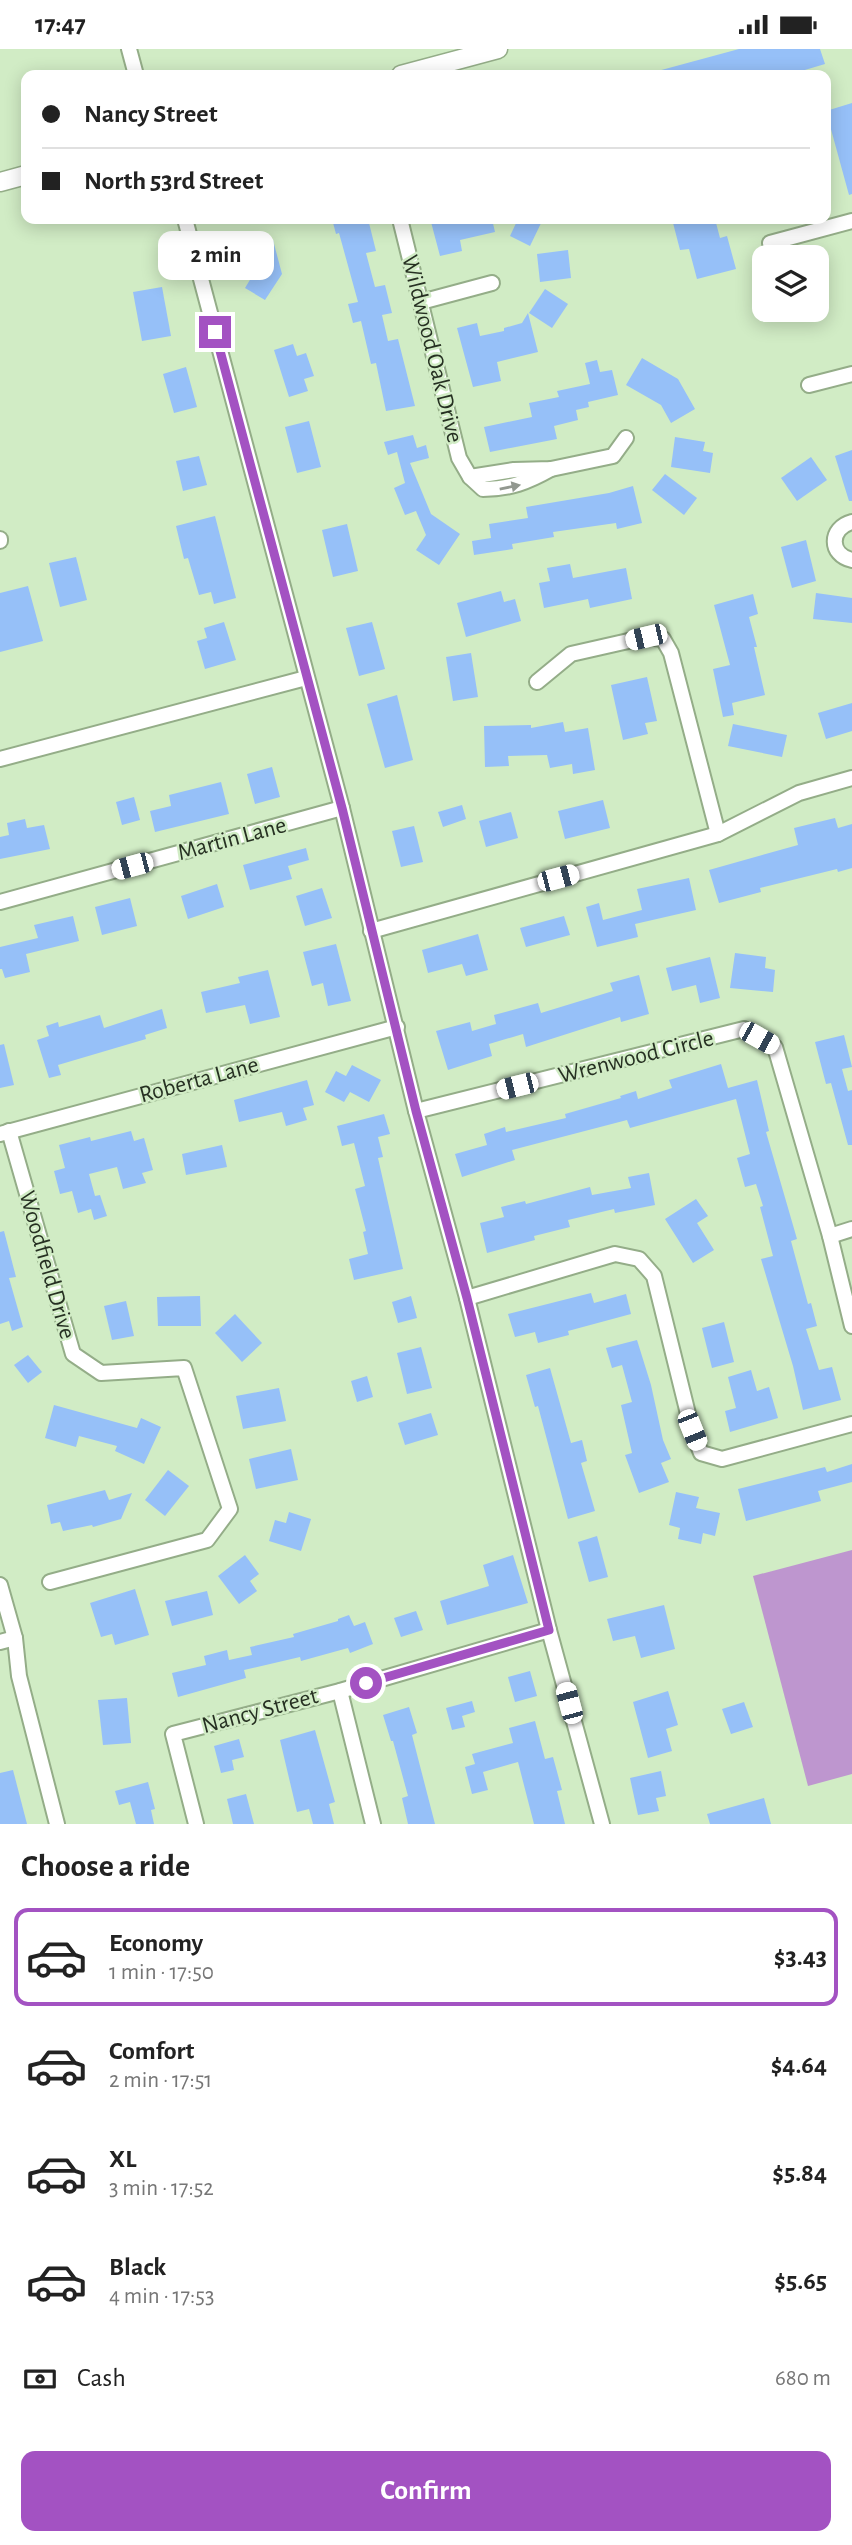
<!DOCTYPE html>
<html lang="en">
<head>
<meta charset="utf-8">
<style>
	body { margin:0; font-family:"Alegreya Sans",sans-serif; background:#f2f2f2; color:#222; height:100vh; display:flex; flex-direction:column; font-size:26px; white-space:nowrap }
	* { box-sizing:border-box; margin:0 }
	p { font-size:23px; color:#767676 }
	.icon { flex:none; width:38px; height:38px; fill:none; stroke:currentColor; stroke-width:2; stroke-linecap:round; stroke-linejoin:round }
	.map { position:relative; height:1775px; overflow:hidden }
	.side { display:flex; flex-direction:column; background:#fff; flex:1 }
	.side>* { flex:none }
	.banner { position:absolute; left:21px; top:21px; width:810px; height:154px; border-radius:14px; box-shadow:0 4px 18px #0003; display:grid; align-content:center; height:154px; padding:0 21px; background:#fff }
	.buttons { position:absolute; left:752px; top:196px; display:grid; gap:14px }
	.buttons a { display:grid; place-items:center; width:77px; height:77px; border-radius:14px; background:#fff; box-shadow:0 4px 18px #0003; font-size:35px }
	.end { position:absolute; width:32px; height:32px; margin:-16px; border:9px solid #a352c2; background:#fff; box-shadow:0 0 0 4px #fff }
	.from { border-radius:50% }
	.bubble { position:absolute; height:49px; border-radius:14px; background:#fff; box-shadow:0 4px 18px #0003; font-size:23px; font-weight:700; line-height:49px; text-align:center }
	.car { position:absolute; width:21px; height:42px; margin:-21px -10px; border-radius:9px; box-shadow:0 0 5px 2px #0007; background:linear-gradient(#fff 24%,#345 0 40%,#fff 0 76%,#345 0 86%,#fff 0) }
	.banner b { display:flex; align-items:center; gap:24px; height:66px; font-size:26px }
	.banner b+b { border-top:2px solid #e0e0e0 }
	.banner i { width:18px; height:18px; background:#222 }
	ul { padding:0; list-style:none }
	li { display:flex; align-items:center; gap:21px; height:98px; margin:0 14px 10px; padding:0 7px; border:4px solid transparent; border-radius:14px }
	li div { flex:1 }
	li b { display:block; font-size:26px }
	li em { font-style:normal; font-weight:700 }
	li.active { border-color:#a352c2 }
	li>.icon { width:63px; height:63px; stroke-width:1.5 }
	h2 { padding:0 21px; font-size:32px; line-height:84px }
	.pay { display:flex; align-items:center; gap:18px; height:77px; padding:0 21px; font-size:26px }
	.pay p { margin-inline-start:auto }
	.cta { display:flex; gap:14px; margin-top:auto; padding:14px 21px }
	.cta a { flex:1; height:80px; border-radius:14px; background:#a352c2; color:#fff; font-size:28px; font-weight:700; line-height:80px; text-align:center }
	.status { display:flex; justify-content:space-between; align-items:center; height:49px; padding:0 35px; background:#fff; direction:ltr }
	.status svg { height:19px; fill:currentColor }
	.map>svg:first-child { display:block }
	.water { fill:#be96cf }
	.building { fill:#96c0f8 }
	.lines { fill:none; stroke-linecap:round; stroke-linejoin:round }
	.minor-casing { stroke:#94ad88; stroke-width:18 }
	.tertiary-casing { stroke:#94ad88; stroke-width:21 }
	.minor { stroke:#fff; stroke-width:14 }
	.tertiary { stroke:#fff; stroke-width:18 }
	.oneway { fill:#929890 }
	.route { stroke:#a352c2; stroke-width:9 }
	.labels { text-anchor:middle; dominant-baseline:central; stroke-width:5; stroke-linejoin:round; paint-order:stroke }
	.street-label { font-size:24px; fill:#263022; stroke:#d1ecc5 }
</style>
</head>
<body>
<div class="status"><b>17:47</b><svg viewBox="0 0 49 12"><path d="M0 12V9h3v3zM5 12V6h3v6zM10 12V3h3v9zM15 12V0h3v12zM26 1h20v11H26zM47 4h2v5h-2z"/></svg></div>
<div class="map">
<svg width="852" height="1775" viewBox="0 0 852 1775">
	<rect width="100%" height="100%" fill="#d1ecc5"/>
	<path class="water" d="M 852,1501 L 852,1725 L 808,1737 L 753,1527 Z"/>
	<g class="building">
		<path d="M 739,0 L 820,0 L 825,15 L 788,26 L 654,26 L 654,23 Z"/>
		<path d="M 852,54 L 852,145 L 849,146 L 826,62 Z"/>
		<path d="M 332,170 L 368,170 L 376,202 L 366,204 L 375,238 L 385,236 L 392,264 L 382,266 L 388,292 L 398,290 L 415,357 L 386,362 L 376,314 L 371,315 L 361,272 L 353,274 L 348,255 L 358,253 L 339,184 L 336,185 Z"/>
		<path d="M 444,170 L 492,170 L 495,183 L 460,191 L 462,202 L 440,207 L 431,173 Z"/>
		<path d="M 518,170 L 543,170 L 530,197 L 510,187 Z"/>
		<path d="M 672,170 L 715,170 L 720,189 L 727,187 L 736,220 L 697,230 L 689,200 L 680,201 Z"/>
		<path d="M 273,191 L 282,225 L 265,251 L 245,239 L 257,219 L 251,198 Z"/>
		<path d="M 568,201 L 571,229 L 540,233 L 537,205 Z"/>
		<path d="M 162,238 L 171,287 L 142,292 L 133,243 Z"/>
		<path d="M 545,240 L 568,255 L 552,279 L 529,264 Z"/>
		<path d="M 528,264 L 538,303 L 497,313 L 501,332 L 473,338 L 457,279 L 477,274 L 480,287 L 504,282 L 504,279 L 522,274 Z"/>
		<path d="M 293,295 L 297,307 L 306,304 L 314,327 L 304,330 L 308,342 L 289,348 L 274,301 Z"/>
		<path d="M 642,309 L 678,330 L 695,360 L 671,374 L 661,356 L 626,336 Z"/>
		<path d="M 597,311 L 600,323 L 612,321 L 618,346 L 588,353 L 589,358 L 576,361 L 578,371 L 554,377 L 557,390 L 490,403 L 484,378 L 532,368 L 529,354 L 559,348 L 557,342 L 590,335 L 585,314 Z"/>
		<path d="M 186,318 L 197,358 L 174,364 L 163,325 Z"/>
		<path d="M 309,372 L 321,418 L 297,424 L 285,378 Z"/>
		<path d="M 413,386 L 417,399 L 426,396 L 429,409 L 410,414 L 431,465 L 460,485 L 439,516 L 416,501 L 426,486 L 416,462 L 405,466 L 394,439 L 405,434 L 397,403 L 388,406 L 384,393 Z"/>
		<path d="M 675,388 L 705,393 L 703,402 L 713,404 L 710,424 L 671,418 Z"/>
		<path d="M 852,401 L 852,452 L 849,452 L 835,407 Z"/>
		<path d="M 199,407 L 207,436 L 183,442 L 176,412 Z"/>
		<path d="M 811,408 L 827,431 L 797,452 L 781,429 Z"/>
		<path d="M 665,425 L 697,449 L 684,466 L 652,441 Z"/>
		<path d="M 633,437 L 642,474 L 617,480 L 616,474 L 553,483 L 554,488 L 512,495 L 513,500 L 474,506 L 472,492 L 491,489 L 489,475 L 528,469 L 526,458 L 609,444 Z"/>
		<path d="M 215,467 L 236,549 L 214,555 L 211,543 L 199,546 L 188,509 L 184,510 L 176,477 Z"/>
		<path d="M 347,475 L 358,522 L 333,528 L 322,481 Z"/>
		<path d="M 806,491 L 816,532 L 792,539 L 781,498 Z"/>
		<path d="M 76,508 L 87,551 L 60,558 L 49,514 Z"/>
		<path d="M 570,515 L 573,529 L 626,519 L 632,550 L 590,559 L 588,550 L 544,559 L 539,534 L 550,532 L 547,519 Z"/>
		<path d="M 28,537 L 43,592 L 0,603 L 0,544 Z"/>
		<path d="M 501,542 L 504,553 L 515,550 L 521,572 L 466,588 L 457,554 Z"/>
		<path d="M 816,544 L 852,549 L 852,574 L 813,570 Z"/>
		<path d="M 753,545 L 758,565 L 749,568 L 757,598 L 754,598 L 765,646 L 732,654 L 734,666 L 723,668 L 713,620 L 730,616 L 714,556 Z"/>
		<path d="M 224,573 L 236,611 L 205,620 L 197,592 L 207,589 L 204,579 Z"/>
		<path d="M 372,573 L 385,620 L 359,627 L 346,579 Z"/>
		<path d="M 471,604 L 478,648 L 453,652 L 446,608 Z"/>
		<path d="M 647,628 L 657,672 L 645,674 L 648,685 L 623,691 L 611,636 Z"/>
		<path d="M 397,646 L 413,711 L 385,719 L 367,655 Z"/>
		<path d="M 852,654 L 852,682 L 826,690 L 818,664 Z"/>
		<path d="M 563,673 L 565,683 L 588,679 L 595,721 L 573,725 L 572,715 L 550,719 L 547,706 L 508,707 L 509,717 L 485,718 L 484,677 L 531,676 L 531,679 Z"/>
		<path d="M 733,675 L 787,686 L 782,708 L 728,697 Z"/>
		<path d="M 272,718 L 280,748 L 255,755 L 247,725 Z"/>
		<path d="M 221,733 L 229,765 L 155,783 L 150,762 L 171,757 L 169,746 Z"/>
		<path d="M 134,748 L 140,771 L 122,776 L 116,753 Z"/>
		<path d="M 603,751 L 610,779 L 565,790 L 558,762 Z"/>
		<path d="M 462,756 L 466,770 L 443,778 L 438,763 Z"/>
		<path d="M 511,763 L 518,789 L 486,798 L 479,772 Z"/>
		<path d="M 835,769 L 838,779 L 852,775 L 852,819 L 838,823 L 837,820 L 760,839 L 761,843 L 719,854 L 709,821 L 798,796 L 794,779 Z"/>
		<path d="M 25,770 L 27,779 L 44,776 L 50,800 L 0,810 L 0,788 L 9,786 L 7,774 Z"/>
		<path d="M 414,777 L 423,813 L 401,818 L 392,782 Z"/>
		<path d="M 306,799 L 309,811 L 288,817 L 292,830 L 250,841 L 243,816 Z"/>
		<path d="M 689,829 L 696,861 L 635,875 L 638,888 L 597,898 L 586,858 L 599,854 L 603,871 L 642,861 L 637,840 Z"/>
		<path d="M 217,835 L 224,858 L 188,870 L 181,847 Z"/>
		<path d="M 322,839 L 332,869 L 305,877 L 296,847 Z"/>
		<path d="M 130,849 L 137,877 L 102,886 L 95,858 Z"/>
		<path d="M 73,867 L 79,892 L 26,905 L 30,923 L 5,929 L 2,920 L 0,920 L 0,898 L 38,889 L 34,876 Z"/>
		<path d="M 564,867 L 570,886 L 526,898 L 520,879 Z"/>
		<path d="M 478,885 L 488,921 L 466,927 L 462,915 L 428,924 L 422,901 Z"/>
		<path d="M 336,895 L 351,952 L 328,957 L 323,934 L 312,937 L 303,903 Z"/>
		<path d="M 735,904 L 766,908 L 765,919 L 775,921 L 773,943 L 730,939 Z"/>
		<path d="M 710,908 L 720,949 L 700,954 L 696,936 L 672,942 L 666,919 Z"/>
		<path d="M 268,921 L 280,968 L 250,975 L 245,956 L 206,964 L 201,943 L 240,934 L 238,928 Z"/>
		<path d="M 639,926 L 649,965 L 621,973 L 620,968 L 526,998 L 523,985 L 489,995 L 492,1007 L 448,1021 L 436,982 L 470,973 L 472,982 L 496,975 L 494,966 L 538,954 L 541,964 L 613,942 L 610,934 Z"/>
		<path d="M 162,960 L 167,979 L 145,986 L 146,990 L 58,1016 L 61,1026 L 49,1029 L 37,991 L 49,987 L 46,977 L 58,973 L 59,978 L 100,966 L 104,979 Z"/>
		<path d="M 844,986 L 852,1018 L 842,1020 L 848,1042 L 852,1041 L 852,1096 L 848,1096 L 831,1034 L 826,1035 L 815,993 Z"/>
		<path d="M 4,995 L 14,1036 L 0,1039 L 0,996 Z"/>
		<path d="M 721,1015 L 728,1039 L 757,1031 L 769,1082 L 766,1083 L 797,1190 L 791,1192 L 808,1255 L 811,1254 L 817,1277 L 806,1280 L 819,1321 L 832,1318 L 841,1351 L 803,1361 L 793,1317 L 761,1210 L 773,1207 L 760,1158 L 763,1157 L 756,1135 L 745,1138 L 737,1109 L 750,1105 L 736,1050 L 630,1079 L 627,1071 L 512,1101 L 515,1111 L 462,1128 L 455,1105 L 487,1096 L 484,1085 L 505,1078 L 506,1083 L 566,1069 L 565,1065 L 621,1049 L 620,1047 L 636,1042 L 638,1050 L 672,1039 L 669,1031 Z"/>
		<path d="M 352,1016 L 381,1031 L 369,1053 L 350,1043 L 344,1053 L 325,1043 L 336,1022 L 346,1027 Z"/>
		<path d="M 307,1031 L 314,1056 L 303,1059 L 307,1071 L 286,1077 L 282,1063 L 239,1073 L 234,1051 Z"/>
		<path d="M 384,1065 L 390,1085 L 378,1088 L 383,1108 L 378,1109 L 403,1220 L 354,1231 L 349,1210 L 368,1205 L 363,1183 L 366,1182 L 355,1140 L 365,1137 L 354,1094 L 342,1097 L 337,1077 Z"/>
		<path d="M 131,1082 L 134,1092 L 144,1089 L 153,1121 L 142,1124 L 146,1134 L 123,1140 L 117,1118 L 89,1125 L 95,1147 L 100,1146 L 107,1167 L 94,1171 L 91,1160 L 78,1164 L 72,1142 L 60,1145 L 54,1122 L 65,1119 L 59,1096 L 90,1088 L 91,1092 Z"/>
		<path d="M 222,1096 L 227,1118 L 186,1126 L 182,1105 Z"/>
		<path d="M 649,1124 L 655,1156 L 615,1164 L 614,1160 L 568,1171 L 570,1178 L 534,1187 L 535,1191 L 487,1204 L 480,1174 L 504,1168 L 501,1158 L 525,1152 L 526,1155 L 590,1138 L 592,1146 L 631,1139 L 628,1128 Z"/>
		<path d="M 696,1150 L 708,1167 L 697,1174 L 714,1201 L 693,1214 L 665,1170 Z"/>
		<path d="M 4,1182 L 16,1228 L 9,1229 L 23,1278 L 12,1282 L 9,1272 L 0,1275 L 0,1183 Z"/>
		<path d="M 591,1244 L 594,1254 L 626,1245 L 631,1265 L 568,1282 L 569,1286 L 538,1294 L 535,1283 L 515,1288 L 508,1265 Z"/>
		<path d="M 200,1247 L 201,1277 L 158,1277 L 157,1248 Z"/>
		<path d="M 411,1247 L 417,1269 L 398,1274 L 392,1253 Z"/>
		<path d="M 126,1252 L 134,1287 L 112,1291 L 104,1257 Z"/>
		<path d="M 235,1265 L 262,1294 L 242,1313 L 215,1284 Z"/>
		<path d="M 724,1273 L 734,1313 L 712,1319 L 702,1279 Z"/>
		<path d="M 637,1291 L 651,1336 L 663,1391 L 671,1410 L 661,1414 L 669,1433 L 639,1444 L 625,1406 L 632,1404 L 621,1356 L 632,1353 L 622,1316 L 612,1319 L 606,1299 Z"/>
		<path d="M 421,1298 L 432,1339 L 407,1345 L 397,1304 Z"/>
		<path d="M 28,1306 L 42,1323 L 28,1334 L 14,1316 Z"/>
		<path d="M 550,1319 L 571,1394 L 582,1391 L 587,1412 L 581,1414 L 595,1462 L 568,1470 L 538,1357 L 535,1358 L 526,1326 Z"/>
		<path d="M 751,1321 L 757,1342 L 769,1338 L 778,1369 L 730,1383 L 725,1362 L 736,1359 L 728,1328 Z"/>
		<path d="M 367,1327 L 373,1348 L 357,1353 L 351,1332 Z"/>
		<path d="M 279,1339 L 286,1372 L 243,1380 L 236,1347 Z"/>
		<path d="M 54,1356 L 137,1379 L 141,1369 L 161,1378 L 144,1415 L 115,1402 L 117,1397 L 79,1387 L 76,1398 L 45,1389 Z"/>
		<path d="M 431,1364 L 438,1386 L 405,1396 L 398,1374 Z"/>
		<path d="M 291,1400 L 298,1431 L 256,1440 L 249,1410 Z"/>
		<path d="M 852,1415 L 852,1433 L 818,1442 L 821,1452 L 746,1472 L 738,1440 L 825,1418 L 827,1423 Z"/>
		<path d="M 168,1421 L 189,1437 L 165,1467 L 145,1451 Z"/>
		<path d="M 105,1441 L 109,1451 L 132,1444 L 121,1470 L 93,1478 L 92,1476 L 63,1482 L 60,1473 L 51,1475 L 47,1456 Z"/>
		<path d="M 676,1443 L 699,1448 L 696,1459 L 720,1464 L 715,1487 L 703,1484 L 701,1495 L 678,1490 L 680,1479 L 669,1476 Z"/>
		<path d="M 289,1463 L 311,1470 L 301,1502 L 269,1492 L 275,1471 L 286,1474 Z"/>
		<path d="M 597,1487 L 608,1528 L 589,1533 L 578,1493 Z"/>
		<path d="M 245,1506 L 259,1525 L 250,1532 L 257,1542 L 239,1555 L 218,1527 Z"/>
		<path d="M 513,1506 L 528,1554 L 447,1576 L 440,1552 L 489,1537 L 483,1516 Z"/>
		<path d="M 135,1540 L 149,1586 L 115,1596 L 112,1585 L 101,1588 L 90,1554 Z"/>
		<path d="M 207,1542 L 213,1566 L 172,1577 L 165,1552 Z"/>
		<path d="M 664,1556 L 675,1600 L 641,1609 L 635,1587 L 613,1592 L 607,1570 Z"/>
		<path d="M 416,1562 L 423,1581 L 401,1588 L 394,1569 Z"/>
		<path d="M 349,1566 L 354,1577 L 365,1573 L 373,1595 L 350,1604 L 348,1599 L 301,1612 L 300,1608 L 244,1621 L 246,1629 L 178,1648 L 172,1624 L 206,1616 L 204,1607 L 227,1601 L 229,1611 L 252,1606 L 250,1598 L 294,1588 L 293,1585 L 338,1572 L 338,1570 Z"/>
		<path d="M 530,1622 L 537,1647 L 515,1653 L 508,1628 Z"/>
		<path d="M 668,1642 L 678,1676 L 666,1680 L 672,1702 L 648,1709 L 633,1653 Z"/>
		<path d="M 127,1649 L 131,1694 L 103,1696 L 98,1651 Z"/>
		<path d="M 472,1652 L 475,1663 L 462,1667 L 465,1678 L 452,1681 L 446,1659 Z"/>
		<path d="M 744,1653 L 753,1678 L 731,1685 L 722,1660 Z"/>
		<path d="M 409,1658 L 417,1684 L 412,1686 L 435,1775 L 408,1775 L 402,1749 L 408,1747 L 393,1692 L 391,1692 L 383,1666 Z"/>
		<path d="M 535,1672 L 545,1710 L 553,1708 L 562,1741 L 557,1742 L 565,1775 L 534,1775 L 518,1713 L 483,1723 L 488,1741 L 472,1745 L 465,1718 L 475,1715 L 472,1705 L 513,1694 L 509,1679 Z"/>
		<path d="M 315,1681 L 335,1753 L 329,1755 L 334,1775 L 313,1775 L 309,1760 L 297,1763 L 280,1691 Z"/>
		<path d="M 239,1690 L 244,1708 L 232,1711 L 234,1721 L 221,1724 L 214,1697 Z"/>
		<path d="M 13,1721 L 27,1775 L 0,1775 L 0,1724 Z"/>
		<path d="M 661,1722 L 666,1747 L 656,1749 L 659,1762 L 638,1766 L 630,1729 Z"/>
		<path d="M 148,1733 L 155,1760 L 151,1761 L 154,1775 L 136,1775 L 130,1753 L 119,1756 L 115,1742 Z"/>
		<path d="M 246,1745 L 254,1775 L 233,1775 L 227,1750 Z"/>
		<path d="M 764,1749 L 771,1775 L 710,1775 L 707,1765 Z"/>
	</g>
	<g class="lines">
		<g class="minor-casing">
			<g id="minor">
				<path d="M 129,0 L 136,26"/>
				<path d="M 185,170 L 342,759 L 416,1062 L 467,1249 L 549,1581 L 602,1775"/>
				<path d="M 400,170 L 459,409 L 470,428 L 483,440 C 510,440 528,433 551,420"/>
				<path d="M 770,194 L 852,172"/>
				<path d="M 421,253 L 492,234"/>
				<path d="M 809,336 L 852,325"/>
				<path d="M 470,428 L 514,421 L 551,420 L 613,407 L 626,389"/>
				<path d="M 852,473 C 829,479 829,506 852,511"/>
				<path d="M 0,490 L 0,492"/>
				<path d="M 537,633 L 571,605 L 646,588 L 663,590 L 671,604 L 718,785"/>
				<path d="M 0,710 L 306,629"/>
				<path d="M 0,853 L 342,759"/>
				<path d="M 371,882 L 718,785 L 799,744 L 852,729"/>
				<path d="M 416,1062 L 744,980 L 775,998 L 830,1187 L 852,1277"/>
				<path d="M 9,1082 L 73,1305 L 101,1324 L 184,1319 L 230,1460 L 207,1491 L 50,1533"/>
				<path d="M 0,1085 L 397,978"/>
				<path d="M 830,1187 L 852,1180"/>
				<path d="M 467,1249 L 615,1205 L 639,1210 L 654,1227 L 692,1381 L 701,1404 L 722,1410 L 852,1375"/>
				<path d="M 0,1536 L 15,1589 L 19,1627 L 57,1775"/>
				<path d="M 0,1593 L 15,1589"/>
				<path d="M 340,1642 L 373,1775"/>
				<path d="M 196,1775 L 173,1685 L 340,1642 L 549,1581"/>
			</g>
		</g>
		<g class="tertiary-casing">
			<g id="tertiary">
				<path d="M 401,26 L 498,0"/>
				<path d="M 0,133 L 26,126"/>
			</g>
		</g>
		<use href="#minor" class="minor"/>
		<use href="#tertiary" class="tertiary"/>
	</g>
	<defs><path id="oneway-solid" d="M-6-.8H1V-3.2L6.5 0L1 3.2V.8H-6Z" transform="scale(1.75)"/></defs>
	<use class="oneway" href="#oneway-solid" transform="translate(510 438) rotate(-11)"/>
	<g class="lines">
		<path class="route" d="M 215,283 L 342,759 L 416,1062 L 467,1249 L 549,1581 L 366,1634"/>
	</g>
	<g class="labels">
		<g class="street-label">
			<text transform="translate(432 300) rotate(76)">Wildwood Oak Drive</text>
			<text transform="translate(232 790) rotate(-15)">Martin Lane</text>
			<text transform="translate(636 1008) rotate(-14)">Wrenwood Circle</text>
			<text transform="translate(199 1031) rotate(-15)">Roberta Lane</text>
			<text transform="translate(47 1216) rotate(74)">Woodfield Drive</text>
			<text transform="translate(260 1662) rotate(-15)">Nancy Street</text>
		</g>
	</g>
</svg>
<div class="buttons">
<a><svg class="icon" aria-label="layers" viewBox="0 0 24 24"><path d="M12 4l9 5-9 5-9-5zM3 14l9 5 9-5"/></svg></a>
</div>
<i class="end from" style="left:366px;top:1634px"></i>
<i class="end" style="left:215px;top:283px"></i>
<div class="bubble" style="left:158px;top:182px;width:116px">2 min</div>
<i class="car" style="left:646px;top:588px;rotate:257deg"></i>
<i class="car" style="left:132px;top:817px;rotate:255deg"></i>
<i class="car" style="left:558px;top:829px;rotate:75deg"></i>
<i class="car" style="left:759px;top:989px;rotate:119deg"></i>
<i class="car" style="left:517px;top:1037px;rotate:256deg"></i>
<i class="car" style="left:692px;top:1381px;rotate:158deg"></i>
<i class="car" style="left:569px;top:1654px;rotate:345deg"></i>
<div class="banner">
<b><i class="from"></i>Nancy Street</b>
<b><i></i>North 53rd Street</b>
</div>
</div>
<section class="side">
<h2>Choose a ride</h2>
<ul>
<li class="active"><svg class="icon" aria-label="car" viewBox="0 0 24 24"><path d="M5 17H2v-5l4-1 3-4h7l3 4 3 1v5h-3M9 17h6M6 11h13"/><circle cx="7" cy="17" r="2"/><circle cx="17" cy="17" r="2"/></svg><div><b>Economy</b><p>1 min · 17:50</p></div><em>$3.43</em></li>
<li><svg class="icon" aria-label="car" viewBox="0 0 24 24"><path d="M5 17H2v-5l4-1 3-4h7l3 4 3 1v5h-3M9 17h6M6 11h13"/><circle cx="7" cy="17" r="2"/><circle cx="17" cy="17" r="2"/></svg><div><b>Comfort</b><p>2 min · 17:51</p></div><em>$4.64</em></li>
<li><svg class="icon" aria-label="car" viewBox="0 0 24 24"><path d="M5 17H2v-5l4-1 3-4h7l3 4 3 1v5h-3M9 17h6M6 11h13"/><circle cx="7" cy="17" r="2"/><circle cx="17" cy="17" r="2"/></svg><div><b>XL</b><p>3 min · 17:52</p></div><em>$5.84</em></li>
<li><svg class="icon" aria-label="car" viewBox="0 0 24 24"><path d="M5 17H2v-5l4-1 3-4h7l3 4 3 1v5h-3M9 17h6M6 11h13"/><circle cx="7" cy="17" r="2"/><circle cx="17" cy="17" r="2"/></svg><div><b>Black</b><p>4 min · 17:53</p></div><em>$5.65</em></li>
</ul>
<div class="pay"><svg class="icon" aria-label="cash" viewBox="0 0 24 24"><path d="M3 7h18v10H3z"/><circle cx="12" cy="12" r="2"/></svg>Cash<p>680 m</p></div>
<div class="cta"><a>Confirm</a></div>
</section>
</body>
</html>
